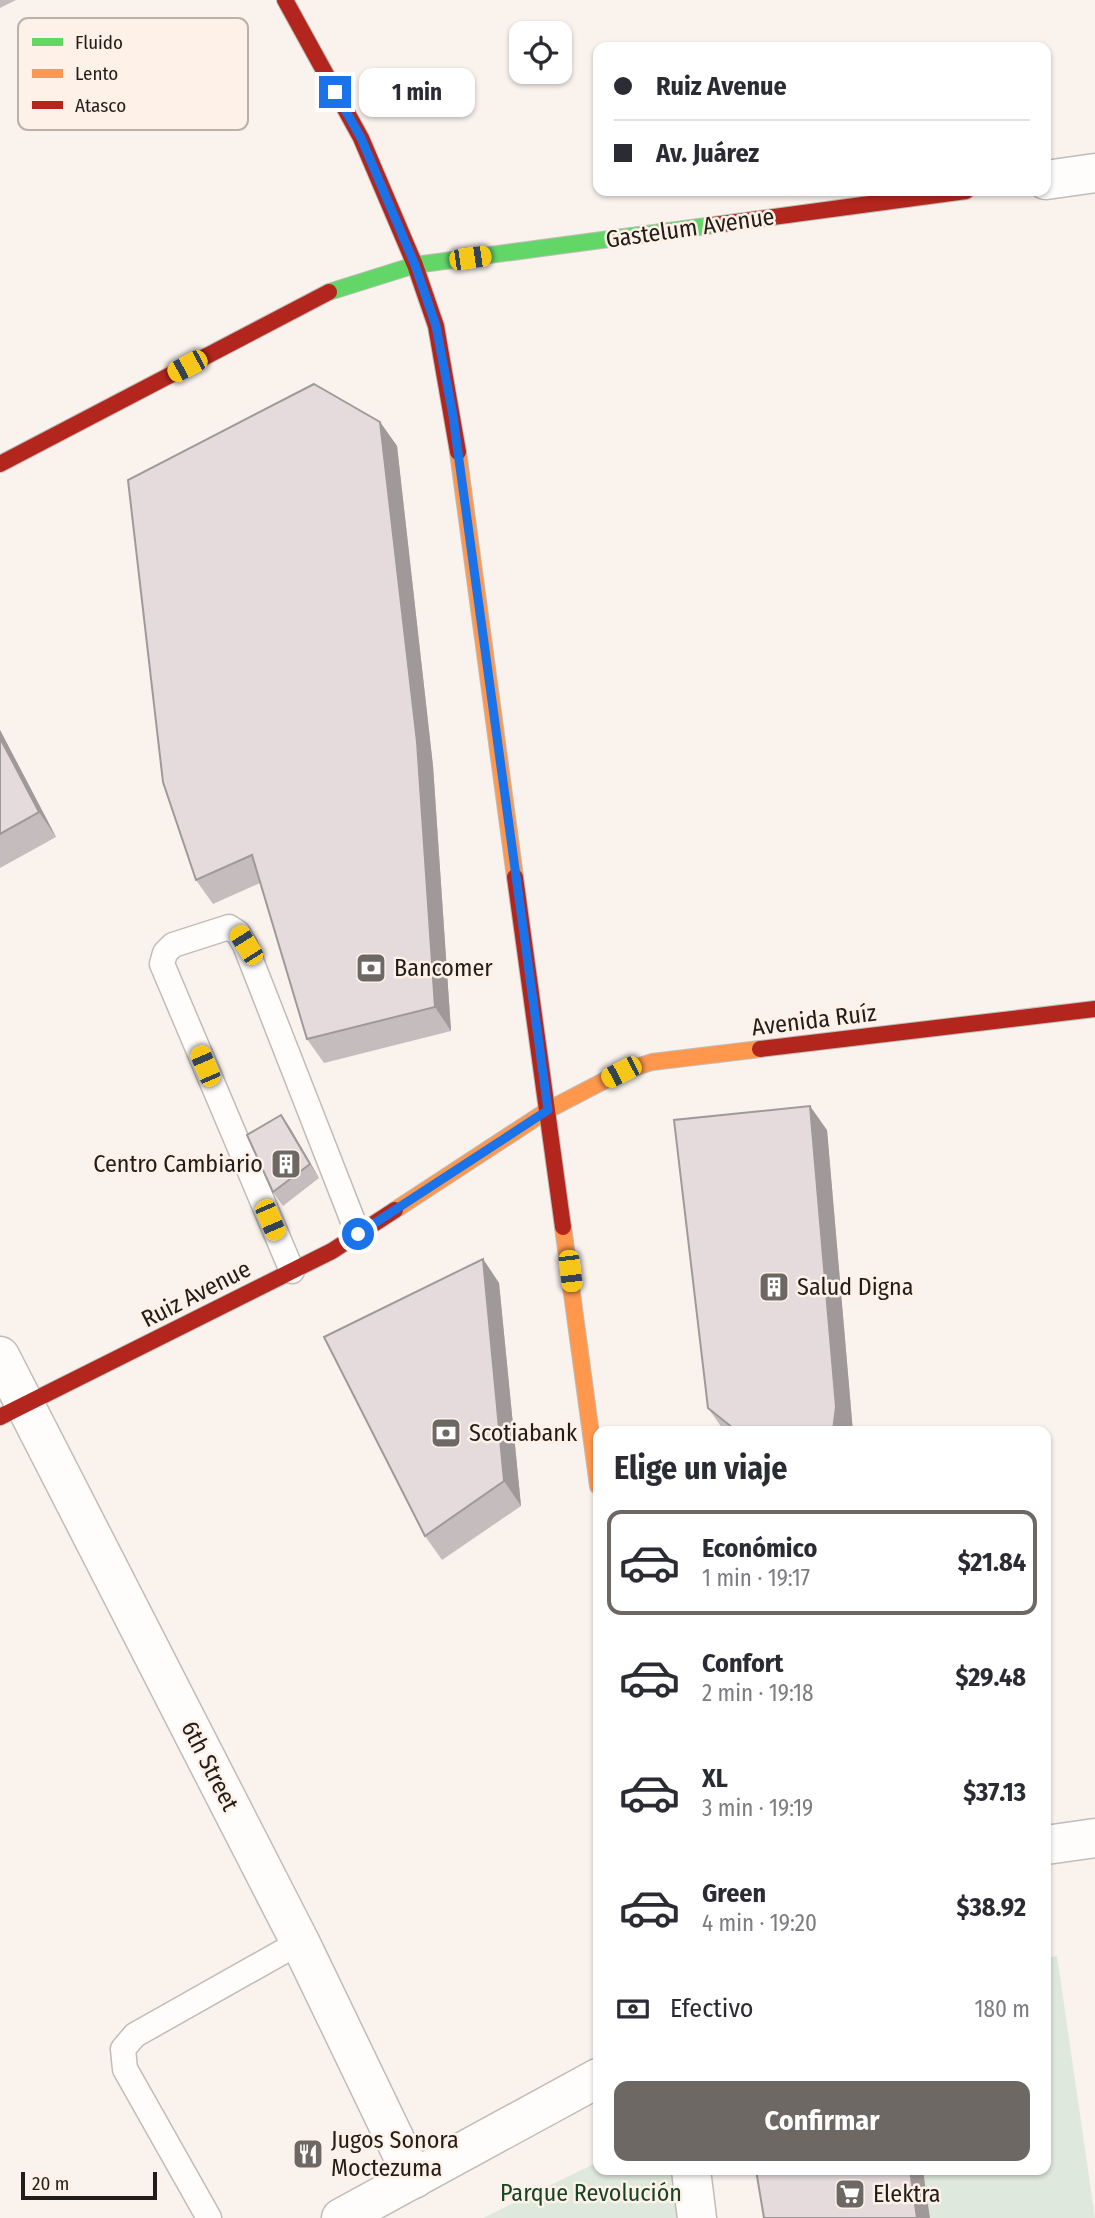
<!DOCTYPE html>
<html lang="es">
<head>
<meta charset="utf-8">
<style>
	body { margin:0; font-family:"Fira Sans Condensed",sans-serif; background:#f2f2f3; color:#2b2b33; height:100vh; display:flex; flex-direction:column; font-size:26px; white-space:nowrap }
	* { box-sizing:border-box; margin:0 }
	p { font-size:23px; color:#7c7c81 }
	.icon { flex:none; width:38px; height:38px; fill:none; stroke:currentColor; stroke-width:2; stroke-linecap:round; stroke-linejoin:round }
	.map { position:relative; flex:1; overflow:hidden }
	.details { position:absolute; left:593px; top:1426px; width:458px; height:749px; display:flex; flex-direction:column; background:#fff; border-radius:14px; box-shadow:0 2px 5px #0004 }
	.details>* { flex:none }
	.guide { position:absolute; left:593px; top:42px; width:458px; height:154px; border-radius:14px; box-shadow:0 2px 5px #0004; display:grid; align-content:center; height:154px; padding:0 21px; background:#fff }
	.controls { position:absolute; left:509px; top:21px; display:grid; gap:14px }
	.controls a { display:grid; place-items:center; width:63px; height:63px; border-radius:14px; background:#fff; box-shadow:0 2px 5px #0004; font-size:35px }
	.scale { position:absolute; left:21px; bottom:18px; width:136px; box-sizing:border-box; padding-left:7px; border:4px solid #221d19; border-top:0; font-size:19px; line-height:24px; white-space:nowrap; color:#221d19; -webkit-text-stroke:5px #fef1e8; paint-order:stroke }
	.end { position:absolute; width:32px; height:32px; margin:-16px; border:9px solid #1a73e8; background:#fff; box-shadow:0 0 0 4px #fff }
	.from { border-radius:50% }
	.bubble { position:absolute; height:49px; border-radius:14px; background:#fff; box-shadow:0 2px 5px #0004; font-size:23px; font-weight:700; line-height:49px; text-align:center }
	.car { position:absolute; width:21px; height:42px; margin:-21px -10px; border-radius:9px; box-shadow:0 0 5px 2px #0007; background:linear-gradient(#f5c518 24%,#345 0 40%,#f5c518 0 76%,#345 0 86%,#f5c518 0) }
	.guide b { display:flex; align-items:center; gap:24px; height:66px; font-size:26px }
	.guide b+b { border-top:2px solid #e1e1e2 }
	.guide i { width:18px; height:18px; background:#2b2b33 }
	ul { padding:0; list-style:none }
	li { display:flex; align-items:center; gap:21px; height:105px; margin:0 14px 10px; padding:0 7px; border:4px solid transparent; border-radius:14px }
	li div { flex:1 }
	li b { display:block; font-size:26px }
	li em { font-style:normal; font-weight:700 }
	li.selected { border-color:#6d6863 }
	li>.icon { width:63px; height:63px; stroke-width:1.5 }
	h2 { padding:0 21px; font-size:32px; line-height:84px }
	.pay { display:flex; align-items:center; gap:18px; height:77px; padding:0 21px; font-size:26px }
	.pay p { margin-inline-start:auto }
	.primary-button { display:flex; gap:14px; margin-top:auto; padding:14px 21px }
	.primary-button a { flex:1; height:80px; border-radius:14px; background:#6d6863; color:#fff; font-size:28px; font-weight:700; line-height:80px; text-align:center }
	.map>svg:first-child { display:block }
	.green { fill:#dfe8dc }
	.lines { fill:none; stroke-linecap:round; stroke-linejoin:round }
	.lane-casing { stroke:#c2bcb8; stroke-width:27 }
	.street-casing { stroke:#c2bcb8; stroke-width:41 }
	.fast-casing { stroke:#c2bcb8; stroke-width:18 }
	.slow-casing { stroke:#c2bcb8; stroke-width:18 }
	.jam-casing { stroke:#c2bcb8; stroke-width:18 }
	.lane { stroke:#fefdfc; stroke-width:24 }
	.street { stroke:#fefdfc; stroke-width:38 }
	.fast { stroke:#63d668; stroke-width:16 }
	.slow { stroke:#ff974d; stroke-width:16 }
	.jam { stroke:#b3261e; stroke-width:16 }
	.wall { fill:#c5bcbd }
	.shaded-wall { fill:#a0999a }
	.building { fill:#e5dbdc; stroke:#a0999a; stroke-width:2 }
	.route { stroke:#1a73e8; stroke-width:9 }
	.labels { text-anchor:middle; dominant-baseline:central; stroke-width:5; stroke-linejoin:round; paint-order:stroke }
	.street-label { font-size:24px; fill:#221d19; stroke:#fef1e8 }
	.poi-label { font-size:24px; fill:#221d19; stroke:#fef1e8; text-anchor:start }
	.park-label { font-size:24px; fill:#164526; stroke:#fef1e8 }
	.key { fill:#fef1e8; stroke:#bcb1aa; stroke-width:2 }
	.key-label { font-size:19px; fill:#221d19 }
</style>
</head>
<body>
<div class="map">
<svg width="1095" height="2218" viewBox="0 0 1095 2218">
	<rect width="100%" height="100%" fill="#f9f2ed"/>
	<g class="green">
		<path d="M 1057,1956 L 1095,2218 L 930,2218 L 923,2170 L 1046,2170 L 1047,1958 Z"/>
		<path d="M 598,2162 L 598,2170 L 677,2170 L 681,2218 L 483,2218 Z"/>
	</g>
	<g class="lines">
		<g class="lane-casing">
			<g id="lane">
				<path d="M 292,1271 L 162,964 L 165,953 L 173,945 L 229,927 L 238,933 L 245,945 L 358,1234"/>
				<path d="M 209,2218 L 125,2069 L 123,2049 L 135,2035 L 300,1942"/>
			</g>
		</g>
		<g class="street-casing">
			<g id="street">
				<path d="M 1046,180 L 1095,173"/>
				<path d="M 0,1356 L 300,1942 L 414,2179"/>
				<path d="M 1046,1845 L 1095,1838"/>
				<path d="M 691,2170 L 697,2218"/>
				<path d="M 341,2218 L 598,2078"/>
			</g>
		</g>
		<g class="fast-casing">
			<path id="fast" d="M 329,292 L 415,265 L 714,225"/>
		</g>
		<g class="slow-casing">
			<g id="slow">
				<path d="M 458,452 L 515,877"/>
				<path d="M 395,1210 L 548,1110 L 621,1072 L 652,1062 L 760,1049"/>
				<path d="M 563,1227 L 598,1486"/>
			</g>
		</g>
		<g class="jam-casing">
			<g id="jam">
				<path d="M 285,0 L 361,138 L 415,265 L 436,326 L 458,452"/>
				<path d="M 714,225 L 966,191"/>
				<path d="M 0,464 L 329,292"/>
				<path d="M 515,877 L 563,1227"/>
				<path d="M 760,1049 L 1095,1009"/>
				<path d="M 0,1417 L 332,1251 L 395,1210"/>
			</g>
		</g>
		<use href="#lane" class="lane"/>
		<use href="#street" class="street"/>
		<use href="#fast" class="fast"/>
		<use href="#slow" class="slow"/>
		<use href="#jam" class="jam"/>
	</g>
	<g class="wall">
		<path d="M 0,0 L 16,0 L 0,8 Z"/>
		<path d="M 380,422 L 397,446 L 433,766 L 451,1031 L 324,1063 L 307,1039 L 260,883 L 213,904 L 196,880 Z"/>
		<path d="M 0,730 L 56,837 L 0,868 Z"/>
		<path d="M 281,1115 L 290,1128 L 319,1178 L 283,1206 L 273,1192 Z"/>
		<path d="M 827,1130 L 853,1432 L 725,1432 L 708,1408 Z"/>
		<path d="M 483,1259 L 499,1283 L 521,1506 L 442,1560 L 425,1536 Z"/>
	</g>
	<g class="shaded-wall">
		<path d="M 380,422 L 397,446 L 433,766 L 451,1031 L 435,1007 Z"/>
		<path d="M 0,730 L 56,837 L 39,812 L 0,738 Z"/>
		<path d="M 810,1106 L 827,1130 L 853,1432 L 834,1432 L 833,1430 Z"/>
		<path d="M 281,1115 L 290,1128 L 319,1178 L 310,1164 Z"/>
		<path d="M 483,1259 L 499,1283 L 521,1506 L 504,1481 Z"/>
		<path d="M 910,2170 L 923,2170 L 930,2218 L 917,2218 Z"/>
	</g>
	<g class="building">
		<path d="M 314,384 L 380,422 L 417,742 L 435,1007 L 307,1039 L 252,855 L 196,880 L 163,782 L 128,480 Z"/>
		<path d="M 0,738 L 39,812 L 0,834 Z"/>
		<path d="M 810,1106 L 836,1407 L 833,1430 L 819,1432 L 738,1432 L 708,1408 L 674,1120 Z"/>
		<path d="M 281,1115 L 310,1164 L 273,1192 L 247,1135 Z"/>
		<path d="M 483,1259 L 504,1481 L 425,1536 L 324,1337 Z"/>
		<path d="M 756,2170 L 910,2170 L 917,2218 L 764,2218 Z"/>
	</g>
	<g class="lines">
		<path class="route" d="M 335,92 L 361,138 L 415,265 L 436,326 L 453,416 L 548,1110 L 358,1234"/>
	</g>
	<defs>
		<g id="bank-square" transform="scale(1.575)"><rect x="-9" y="-9" width="18" height="18" rx="4" fill="#6d6863" stroke="#fef1e8"/><path d="M-6-4H6V4H-6ZM0-2.3a2.3 2.3 0 1 0 0 4.6a2.3 2.3 0 1 0 0-4.6Z" fill="#fff"/></g>
		<g id="building-square" transform="scale(1.575)"><rect x="-9" y="-9" width="18" height="18" rx="4" fill="#6d6863" stroke="#fef1e8"/><path d="M-4-6H4V6H1V3H-1V6H-4ZM-2.5-4.3h1.7v1.8h-1.7ZM.8-4.3h1.7v1.8H.8ZM-2.5-1h1.7V.8h-1.7ZM.8-1h1.7V.8H.8Z" fill="#fff"/></g>
		<g id="restaurant-square" transform="scale(1.575)"><rect x="-9" y="-9" width="18" height="18" rx="4" fill="#6d6863" stroke="#fef1e8"/><path d="M-5-6h1v4h1v-4h1v4h1v-4h1v5L-1.5 .5V6h-2V.5L-5-1ZM5-6V6H3V1.5H1.5Q1.5-4 5-6Z" fill="#fff"/></g>
		<g id="supermarket-square" transform="scale(1.575)"><rect x="-9" y="-9" width="18" height="18" rx="4" fill="#6d6863" stroke="#fef1e8"/><path d="M-6-5.5h2.5l.6 2H6L4.5 2H-2.5L-4.4-4H-6ZM-1.5 3.2a1.3 1.3 0 1 0 .1 0ZM3 3.2a1.3 1.3 0 1 0 .1 0Z" fill="#fff"/></g>
	</defs>
	<g fill-rule="evenodd">
		<use href="#bank-square" x="371" y="968"/>
		<use href="#building-square" x="286" y="1164"/>
		<use href="#building-square" x="774" y="1287"/>
		<use href="#bank-square" x="446" y="1433"/>
		<use href="#restaurant-square" x="308" y="2154"/>
		<use href="#supermarket-square" x="850" y="2194"/>
	</g>
	<g class="labels">
		<g class="street-label">
			<text transform="translate(690 228) rotate(-8)">Gastelum Avenue</text>
			<text transform="translate(814 1020) rotate(-7)">Avenida Ruíz</text>
			<text transform="translate(196 1294) rotate(-27)">Ruiz Avenue</text>
			<text transform="translate(210 1766) rotate(63)">6th Street</text>
		</g>
		<g class="poi-label">
			<text x="394" y="968">Bancomer</text>
			<text x="263" y="1164" text-anchor="end">Centro Cambiario</text>
			<text x="797" y="1287">Salud Digna</text>
			<text x="469" y="1433">Scotiabank</text>
			<text x="331" y="2140">Jugos Sonora<tspan x="331" dy="28">Moctezuma</tspan></text>
			<text x="873" y="2194">Elektra</text>
		</g>
		<g class="park-label">
			<text x="591" y="2193">Parque Revolución</text>
		</g>
	</g>
	<rect x="18" y="18" width="230" height="112" rx="10" class="key"/>
	<rect x="32" y="38" width="31" height="8" fill="#63d668"/>
	<rect x="32" y="69" width="31" height="9" fill="#ff974d"/>
	<rect x="32" y="101" width="31" height="8" fill="#b3261e"/>
	<g class="key-label">
		<text x="75" y="49">Fluido</text>
		<text x="75" y="80">Lento</text>
		<text x="75" y="112">Atasco</text>
	</g>
</svg>
<div class="controls">
<a><svg class="icon" aria-label="locate" viewBox="0 0 24 24"><circle cx="12" cy="12" r="6"/><path d="M12 2v4M12 18v4M2 12h4M18 12h4"/></svg></a>
</div>
<div class="scale">20 m</div>
<i class="end from" style="left:358px;top:1234px"></i>
<i class="end" style="left:335px;top:92px"></i>
<div class="bubble" style="left:359px;top:68px;width:116px">1 min</div>
<i class="car" style="left:470px;top:258px;rotate:82deg"></i>
<i class="car" style="left:187px;top:366px;rotate:242deg"></i>
<i class="car" style="left:246px;top:945px;rotate:328deg"></i>
<i class="car" style="left:205px;top:1066px;rotate:337deg"></i>
<i class="car" style="left:621px;top:1072px;rotate:243deg"></i>
<i class="car" style="left:270px;top:1220px;rotate:157deg"></i>
<i class="car" style="left:570px;top:1271px;rotate:173deg"></i>
<div class="guide">
<b><i class="from"></i>Ruiz Avenue</b>
<b><i></i>Av. Juárez</b>
</div>
<section class="details">
<h2>Elige un viaje</h2>
<ul>
<li class="selected"><svg class="icon" aria-label="car" viewBox="0 0 24 24"><path d="M5 17H2v-5l4-1 3-4h7l3 4 3 1v5h-3M9 17h6M6 11h13"/><circle cx="7" cy="17" r="2"/><circle cx="17" cy="17" r="2"/></svg><div><b>Económico</b><p>1 min · 19:17</p></div><em>$21.84</em></li>
<li><svg class="icon" aria-label="car" viewBox="0 0 24 24"><path d="M5 17H2v-5l4-1 3-4h7l3 4 3 1v5h-3M9 17h6M6 11h13"/><circle cx="7" cy="17" r="2"/><circle cx="17" cy="17" r="2"/></svg><div><b>Confort</b><p>2 min · 19:18</p></div><em>$29.48</em></li>
<li><svg class="icon" aria-label="car" viewBox="0 0 24 24"><path d="M5 17H2v-5l4-1 3-4h7l3 4 3 1v5h-3M9 17h6M6 11h13"/><circle cx="7" cy="17" r="2"/><circle cx="17" cy="17" r="2"/></svg><div><b>XL</b><p>3 min · 19:19</p></div><em>$37.13</em></li>
<li><svg class="icon" aria-label="car" viewBox="0 0 24 24"><path d="M5 17H2v-5l4-1 3-4h7l3 4 3 1v5h-3M9 17h6M6 11h13"/><circle cx="7" cy="17" r="2"/><circle cx="17" cy="17" r="2"/></svg><div><b>Green</b><p>4 min · 19:20</p></div><em>$38.92</em></li>
</ul>
<div class="pay"><svg class="icon" aria-label="cash" viewBox="0 0 24 24"><path d="M3 7h18v10H3z"/><circle cx="12" cy="12" r="2"/></svg>Efectivo<p>180 m</p></div>
<div class="primary-button"><a>Confirmar</a></div>
</section>
</div>
</body>
</html>
